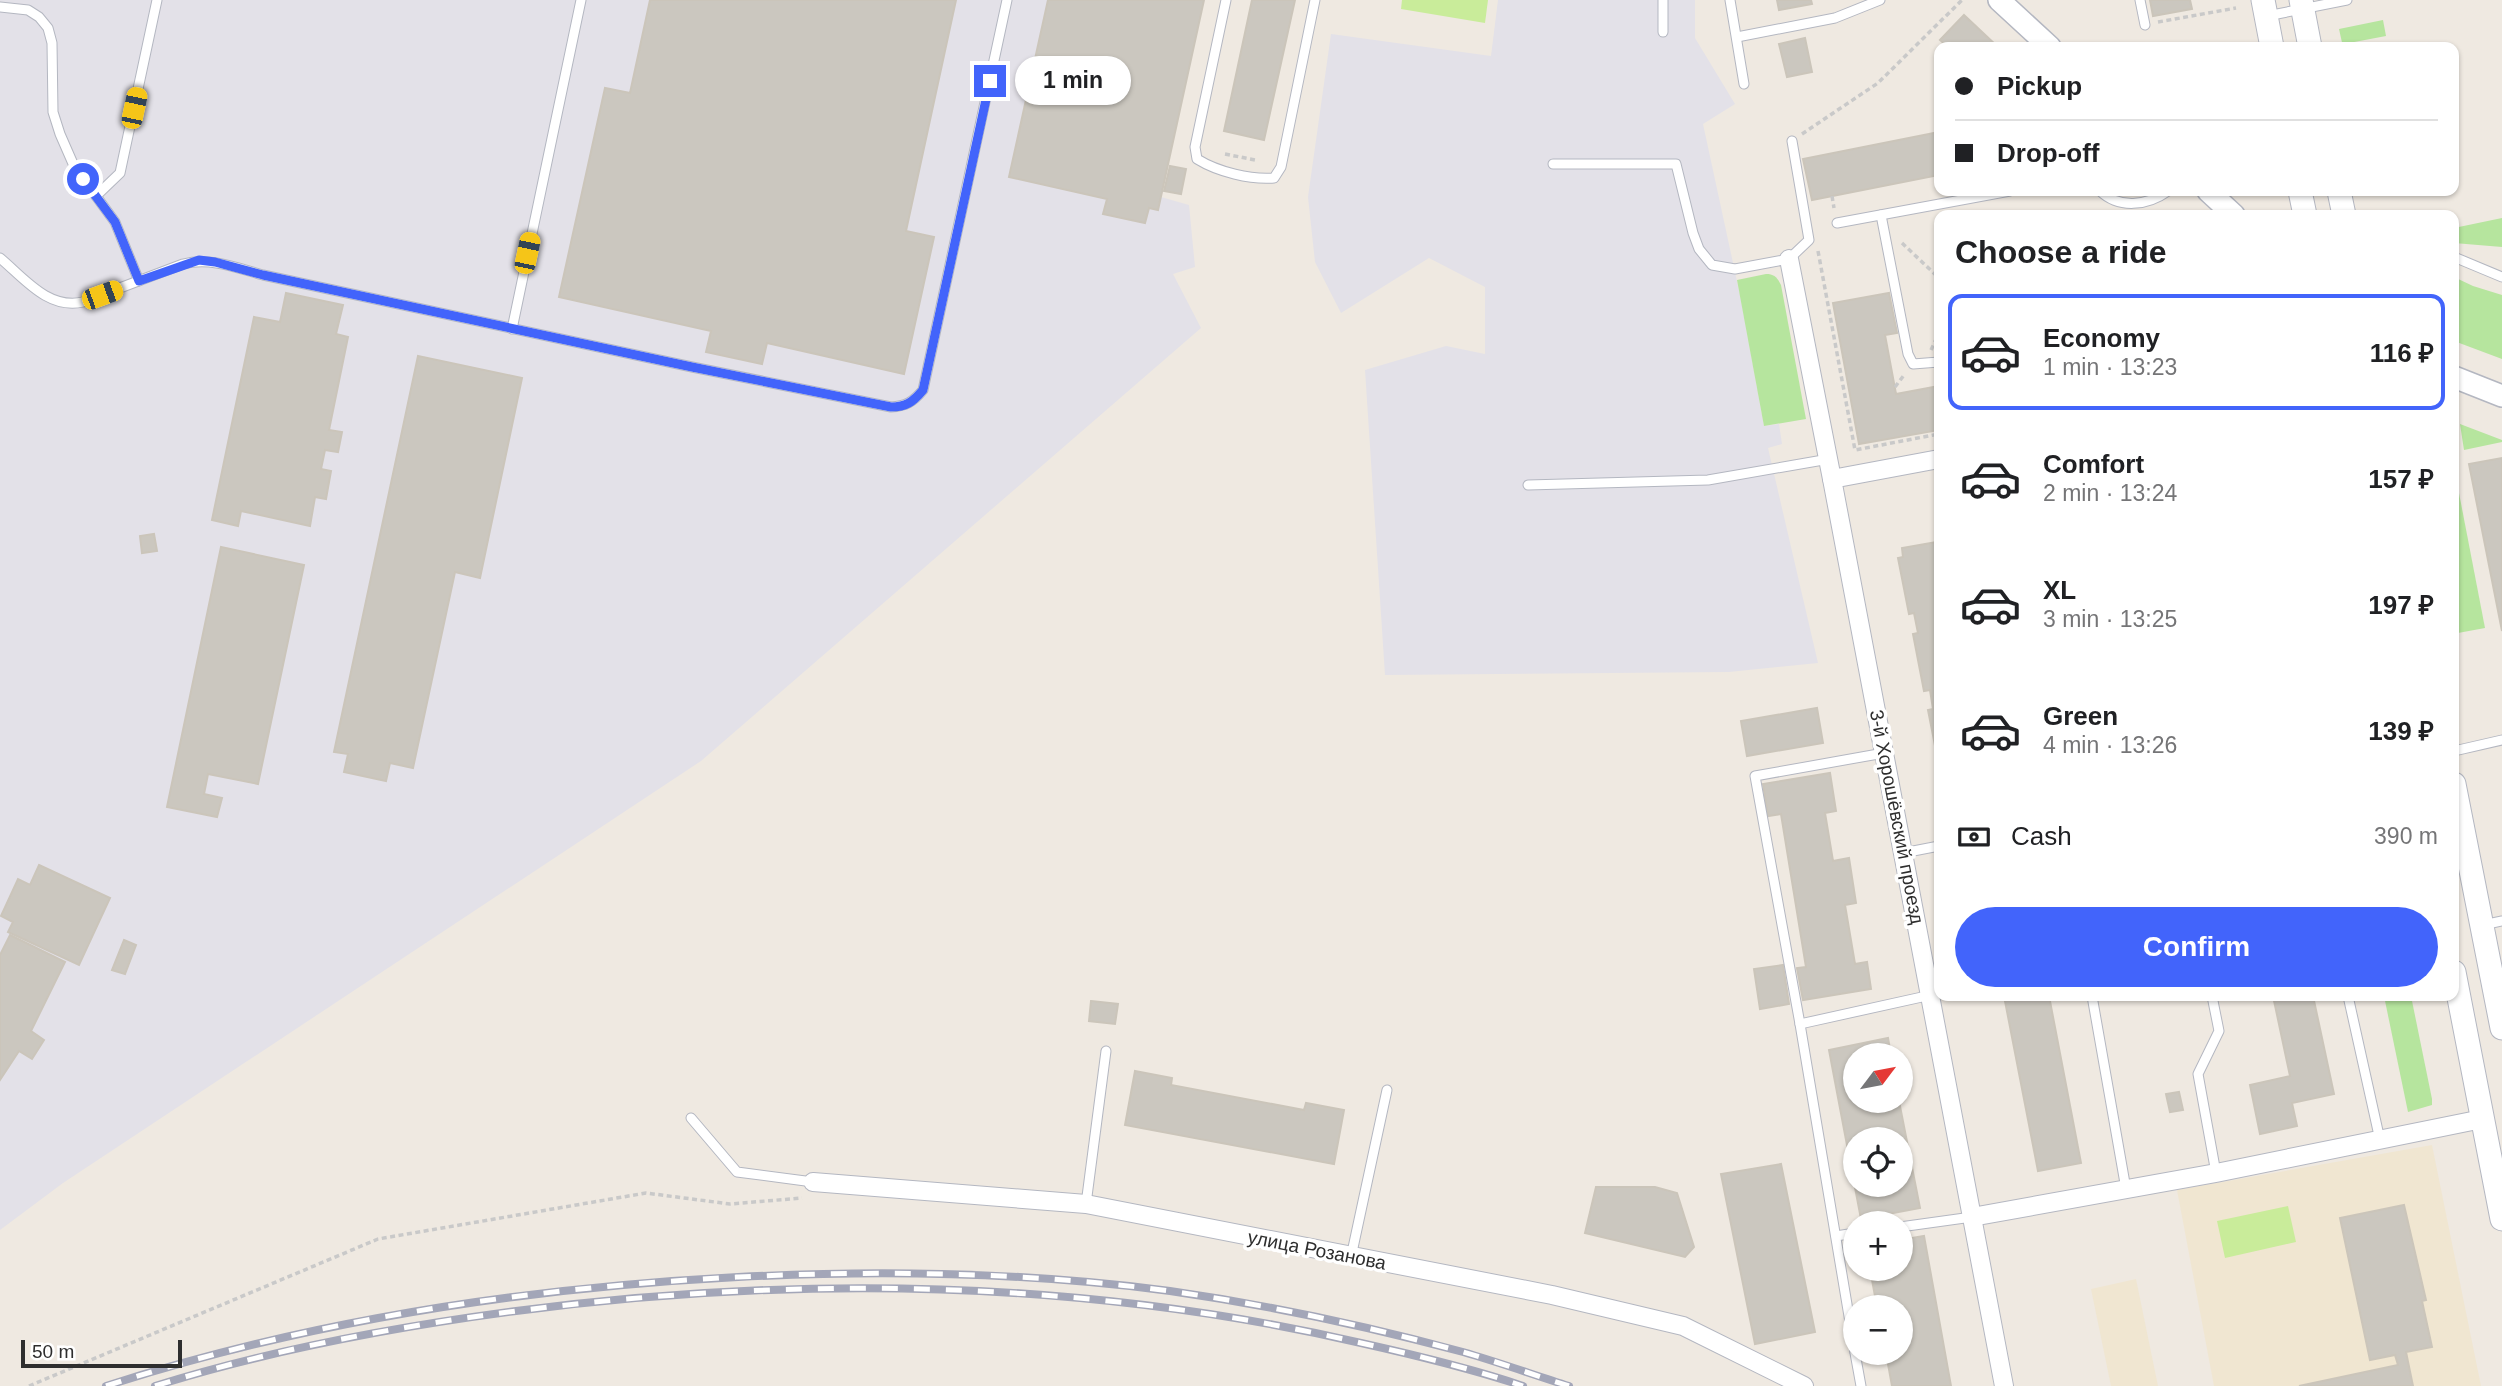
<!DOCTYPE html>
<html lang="en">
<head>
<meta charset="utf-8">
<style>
	body { margin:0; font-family:Arial,sans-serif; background:#f2f2f2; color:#202124; height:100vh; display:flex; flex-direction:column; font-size:26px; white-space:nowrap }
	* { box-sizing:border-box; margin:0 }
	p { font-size:23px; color:#757577 }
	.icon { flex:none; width:38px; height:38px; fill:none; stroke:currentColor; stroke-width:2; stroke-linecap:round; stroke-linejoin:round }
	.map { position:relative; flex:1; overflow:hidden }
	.sheet { position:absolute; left:1934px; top:210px; width:525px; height:791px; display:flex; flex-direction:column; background:#fff; border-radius:14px; box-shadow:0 2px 5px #0004 }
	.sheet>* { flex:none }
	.hud { position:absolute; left:1934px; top:42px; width:525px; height:154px; border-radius:14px; box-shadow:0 2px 5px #0004; display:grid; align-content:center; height:154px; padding:0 21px; background:#fff }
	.needle { width:46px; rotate:58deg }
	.fabs { position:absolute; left:1843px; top:1043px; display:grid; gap:14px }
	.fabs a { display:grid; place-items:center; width:70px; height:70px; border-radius:50%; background:#fff; box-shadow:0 2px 5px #0004; font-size:35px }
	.scale { position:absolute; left:21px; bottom:18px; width:161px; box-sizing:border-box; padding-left:7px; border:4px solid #2e2e2e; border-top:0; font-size:19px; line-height:24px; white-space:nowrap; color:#2e2e2e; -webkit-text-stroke:5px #fff; paint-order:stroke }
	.end { position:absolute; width:32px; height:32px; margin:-16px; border:9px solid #4264fb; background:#fff; box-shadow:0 0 0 4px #fff }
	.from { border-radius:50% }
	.bubble { position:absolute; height:49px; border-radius:24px; background:#fff; box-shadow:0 2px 5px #0004; font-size:23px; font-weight:700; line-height:49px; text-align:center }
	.car { position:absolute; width:21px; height:42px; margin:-21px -10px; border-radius:9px; box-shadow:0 0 5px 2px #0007; background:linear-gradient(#f5c518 24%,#345 0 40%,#f5c518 0 76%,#345 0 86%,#f5c518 0) }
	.hud b { display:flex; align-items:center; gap:24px; height:66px; font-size:26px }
	.hud b+b { border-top:2px solid #e0e0e0 }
	.hud i { width:18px; height:18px; background:#202124 }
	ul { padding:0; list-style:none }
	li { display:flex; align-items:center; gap:21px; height:116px; margin:0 14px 10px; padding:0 7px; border:4px solid transparent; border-radius:14px }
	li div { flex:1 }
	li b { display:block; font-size:26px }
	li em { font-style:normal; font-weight:700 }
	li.active { border-color:#4264fb }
	li>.icon { width:63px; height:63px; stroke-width:1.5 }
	h2 { padding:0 21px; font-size:32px; line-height:84px }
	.pay { display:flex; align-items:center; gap:18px; height:77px; padding:0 21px; font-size:26px }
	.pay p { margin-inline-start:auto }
	.action { display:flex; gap:14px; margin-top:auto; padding:14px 21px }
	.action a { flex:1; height:80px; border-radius:42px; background:#4264fb; color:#fff; font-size:28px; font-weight:700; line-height:80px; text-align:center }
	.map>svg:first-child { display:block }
	.industrial { fill:#e3e1e8 }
	.education { fill:#f0e6d1 }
	.green { fill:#b6e59e }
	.pitch { fill:#c9ec9a }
	.building { fill:#cbc7bf; stroke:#cbc5ba; stroke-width:2; fill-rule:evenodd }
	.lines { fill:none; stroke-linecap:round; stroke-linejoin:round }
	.service-casing { stroke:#b4b7c1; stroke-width:11 }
	.minor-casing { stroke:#b4b7c1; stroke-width:20 }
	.tertiary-casing { stroke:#b4b7c1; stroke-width:24 }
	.secondary-casing { stroke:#b4b7c1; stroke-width:25 }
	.path { stroke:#c9c9c9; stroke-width:3.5; stroke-dasharray:5 3.5; stroke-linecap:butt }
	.service { stroke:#fff; stroke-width:9 }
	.minor { stroke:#fff; stroke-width:18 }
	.tertiary { stroke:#fff; stroke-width:21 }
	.secondary { stroke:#fff; stroke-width:23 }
	.rail-casing { stroke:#a3a6b8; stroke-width:8 }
	.rail { stroke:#fff; stroke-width:5; stroke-dasharray:16; stroke-linecap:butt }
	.route { stroke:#4264fb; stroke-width:9 }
	.labels { text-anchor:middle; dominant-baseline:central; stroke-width:7; stroke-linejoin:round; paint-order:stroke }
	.street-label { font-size:19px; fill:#2e2e2e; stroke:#fff }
</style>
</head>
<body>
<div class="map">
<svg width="2502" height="1386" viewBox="0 0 2502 1386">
	<rect width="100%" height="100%" fill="#efe9e1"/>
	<g class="industrial">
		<path d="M 0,0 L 1204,0 L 1161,197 L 1189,205 L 1195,267 L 1173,274 L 1201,328 L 701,761 L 63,1183 L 0,1230 Z"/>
		<path d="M 1498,0 L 1695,0 L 1695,38 L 1735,104 L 1703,124 L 1741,300 L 1764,426 L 1779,424 L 1782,444 L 1768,448 L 1818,663 L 1729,672 L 1385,675 L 1365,370 L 1446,346 L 1485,354 L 1485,287 L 1429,258 L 1341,313 L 1315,262 L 1308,197 L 1331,34 L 1491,56 Z"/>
	</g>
	<g class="education">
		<path d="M 2432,1145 L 2481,1386 L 2214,1386 L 2177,1190 Z"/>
		<path d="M 2136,1279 L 2158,1386 L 2111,1386 L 2091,1289 Z"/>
	</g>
	<g class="green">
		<path d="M 2383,20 L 2386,36 L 2349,43 L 2349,47 L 2343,47 L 2339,29 Z"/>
		<path d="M 2502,218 L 2502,247 L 2454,243 L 2454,228 Z"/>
		<path d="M 1766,274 C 1774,274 1777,277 1781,285 L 1806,419 L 1764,426 L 1737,280 Z"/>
		<path d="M 2454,277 L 2473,286 L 2502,295 L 2502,359 L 2454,341 Z"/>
		<path d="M 2460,424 L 2502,440 L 2502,442 L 2464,450 Z"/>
		<path d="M 2454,467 L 2485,628 L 2458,633 L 2454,610 Z"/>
		<path d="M 2384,996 L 2411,996 L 2432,1099 L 2432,1105 L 2408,1112 Z"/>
	</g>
	<g class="pitch">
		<path d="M 1402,0 L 1488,0 L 1485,23 L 1401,9 Z"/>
		<path d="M 2288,1206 L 2296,1242 L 2225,1258 L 2217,1221 Z"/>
	</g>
	<g class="building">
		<path d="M 650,0 L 956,0 L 906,231 L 934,237 L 904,374 L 767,343 L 762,364 L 706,352 L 711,331 L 559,297 L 605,88 L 630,93 Z"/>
		<path d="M 1048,0 L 1204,0 L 1158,210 L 1149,208 L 1145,223 L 1103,214 L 1107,199 L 1009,177 Z"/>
		<path d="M 1252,0 L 1295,0 L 1264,140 L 1224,131 Z"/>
		<path d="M 1777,0 L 1811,0 L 1812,4 L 1779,10 Z"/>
		<path d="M 2150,0 L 2190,0 L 2192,9 L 2153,16 Z"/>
		<path d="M 1964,15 L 1998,47 L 1948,47 L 1940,40 Z"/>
		<path d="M 1805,38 L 1812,72 L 1787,77 L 1779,44 Z"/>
		<path d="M 1939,132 L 1939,175 L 1812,200 L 1803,159 Z"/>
		<path d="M 1170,166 L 1186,169 L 1181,194 L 1164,191 Z"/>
		<path d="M 286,293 L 343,305 L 336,334 L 348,337 L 329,430 L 342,432 L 338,452 L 325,450 L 321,469 L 331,471 L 326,499 L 315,497 L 310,526 L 241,511 L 238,526 L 212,520 L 254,317 L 280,322 Z"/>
		<path d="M 1889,293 L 1897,333 L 1885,335 L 1896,394 L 1939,386 L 1939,430 L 1859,444 L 1833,303 Z"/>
		<path d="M 418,356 L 522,378 L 480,578 L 455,572 L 413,768 L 390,763 L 386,781 L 344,772 L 348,754 L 334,752 Z"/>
		<path d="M 2502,458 L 2502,631 L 2469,464 Z"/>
		<path d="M 154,534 L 157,551 L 142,553 L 140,536 Z"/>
		<path d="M 1937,542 L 1939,550 L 1939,766 L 1928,710 L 1933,709 L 1930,690 L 1924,691 L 1913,634 L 1918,633 L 1914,613 L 1909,614 L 1898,558 L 1903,557 L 1902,548 Z"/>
		<path d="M 221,547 L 304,565 L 258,784 L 208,774 L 204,794 L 222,798 L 217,817 L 167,807 Z"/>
		<path d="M 1817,708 L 1823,743 L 1747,756 L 1741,721 Z"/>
		<path d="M 1830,773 L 1836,811 L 1825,813 L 1833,861 L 1849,858 L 1856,903 L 1845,905 L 1855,964 L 1867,962 L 1871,989 L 1803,1000 L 1797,968 L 1806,967 L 1781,814 L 1768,816 L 1763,784 Z"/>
		<path d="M 39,865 L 110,898 L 79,965 L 8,932 L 13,922 L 1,916 L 18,879 L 30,885 Z"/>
		<path d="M 10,935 L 65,962 L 31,1031 L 44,1040 L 32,1059 L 19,1051 L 0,1080 L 0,955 Z"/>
		<path d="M 124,940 L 136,945 L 125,974 L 112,970 Z"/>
		<path d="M 1783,965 L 1789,1004 L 1760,1009 L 1754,969 Z"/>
		<path d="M 2004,996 L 2049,996 L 2081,1163 L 2038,1171 Z"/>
		<path d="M 2273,996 L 2313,996 L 2334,1094 L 2292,1103 L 2297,1126 L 2260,1134 L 2250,1085 L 2290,1076 Z"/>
		<path d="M 1091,1001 L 1118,1004 L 1115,1024 L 1089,1021 Z"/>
		<path d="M 1888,1038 L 1891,1055 L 1855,1055 L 1855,1101 L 1899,1101 L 1920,1208 L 1861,1219 L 1829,1050 ZM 1855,1139 L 1900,1139 L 1900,1185 L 1855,1185 Z"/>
		<path d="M 1135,1071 L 1172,1078 L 1171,1085 L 1304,1110 L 1306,1103 L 1344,1110 L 1334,1164 L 1125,1125 Z"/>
		<path d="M 2179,1092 L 2183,1110 L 2170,1112 L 2166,1094 Z"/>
		<path d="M 1781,1164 L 1815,1332 L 1755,1344 L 1721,1174 Z"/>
		<path d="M 1596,1187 L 1655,1187 L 1677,1193 L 1694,1247 L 1685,1257 L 1585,1233 Z"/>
		<path d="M 2404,1205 L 2426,1300 L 2422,1301 L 2432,1347 L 2406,1352 L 2413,1386 L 2299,1386 L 2398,1365 L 2395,1355 L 2370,1360 L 2340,1218 Z"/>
		<path d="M 1924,1236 L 1951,1386 L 1892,1386 L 1886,1353 L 1900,1353 L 1900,1307 L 1877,1307 L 1870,1269 L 1900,1269 L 1900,1240 Z"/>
	</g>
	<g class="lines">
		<g class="service-casing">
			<g id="service">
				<path d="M 1226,0 L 1195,147 L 1197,159 C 1218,172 1251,180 1274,178 L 1281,167 L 1315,0"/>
				<path d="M 1663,0 L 1663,32"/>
				<path d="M 1730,0 L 1744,84"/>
				<path d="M 2140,0 L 2145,25"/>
				<path d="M 0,7 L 28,10 L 39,17 L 48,28 L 52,43 L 53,112 L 60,134 L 74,166 L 115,222 L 139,281"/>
				<path d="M 2267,16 L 2347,0"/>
				<path d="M 1737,37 L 1835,18 L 1880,0"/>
				<path d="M 1553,164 L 1676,164 L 1693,233 L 1699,249 L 1712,265 L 1735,269 L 1789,259 L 1809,240 L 1792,141"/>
				<path d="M 2100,191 C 2119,209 2147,206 2168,191"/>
				<path d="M 96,196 L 120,173 L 157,0"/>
				<path d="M 1881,215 L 1908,354 L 1913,364 L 1939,362"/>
				<path d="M 1837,223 L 2010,191"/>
				<path d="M 2454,257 L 2502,277"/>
				<path d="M 0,258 C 24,278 48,310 83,302 L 183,264 C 211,257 237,268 263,275 L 692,367 L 891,407 C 906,406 913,402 923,390 L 1007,0"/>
				<path d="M 512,329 L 581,0"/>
				<path d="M 1528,485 L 1708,480 L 1829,459"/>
				<path d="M 2454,751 L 2502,740"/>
				<path d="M 1903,853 L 1939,846"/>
				<path d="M 2483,925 L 2502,921"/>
				<path d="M 2092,996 L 2126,1189"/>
				<path d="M 2212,996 L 2219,1031 L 2198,1074 L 2216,1173"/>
				<path d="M 2348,996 L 2380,1140"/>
				<path d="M 1800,1024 L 1931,995"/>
				<path d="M 691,1118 L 737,1172 L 813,1182"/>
				<path d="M 1086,1204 L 1106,1051"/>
				<path d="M 1900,1227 L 1972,1217"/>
				<path d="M 1836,1236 L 1855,1233"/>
				<path d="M 1351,1257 L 1387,1090"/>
				<path d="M 1855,1352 L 1800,1024 L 1755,776 L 1884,753"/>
				<path d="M 1855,1353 L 1861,1386"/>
			</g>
		</g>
		<g class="minor-casing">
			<g id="minor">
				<path d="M 1789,259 L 1832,479"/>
				<path d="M 1939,459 L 1832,479 L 2004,1386"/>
				<path d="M 813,1182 L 1086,1204 L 1552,1295 L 1683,1326 L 1804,1386"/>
				<path d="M 1972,1217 L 2216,1173 L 2482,1119"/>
			</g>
		</g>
		<g class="tertiary-casing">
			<g id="tertiary">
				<path d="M 1999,0 L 2050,47"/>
				<path d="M 2208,191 L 2234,215"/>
				<path d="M 2454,377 L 2502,396"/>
			</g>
		</g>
		<g class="secondary-casing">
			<g id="secondary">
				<path d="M 2263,0 L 2272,47"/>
				<path d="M 2301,0 L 2310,47"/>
				<path d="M 2300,191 L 2305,215"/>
				<path d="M 2339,191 L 2344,215"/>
				<path d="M 2454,784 L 2502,1028"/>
				<path d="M 2454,972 L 2502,1219"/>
			</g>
		</g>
		<g class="path">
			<path d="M 2158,22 L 2236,8"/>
			<path d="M 1802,134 L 1878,83 L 1962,0"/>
			<path d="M 1225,154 L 1255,160"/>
			<path d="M 1832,196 L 1834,208"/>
			<path d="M 1902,243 L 1939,278"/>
			<path d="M 1818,251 L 1855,450 L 1939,434"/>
			<path d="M 1931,350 L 1939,333"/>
			<path d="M 1895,387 L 1904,375"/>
			<path d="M 29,1386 L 378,1239 L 646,1193 L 730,1204 L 802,1198"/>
		</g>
		<use href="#service" class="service"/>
		<use href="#minor" class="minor"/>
		<use href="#tertiary" class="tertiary"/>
		<use href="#secondary" class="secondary"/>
		<g class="rail-casing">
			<g id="rail">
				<path d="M 106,1386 C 311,1320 523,1288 738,1277 C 882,1270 1027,1272 1170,1291 C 1268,1305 1367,1326 1463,1352 C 1498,1362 1534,1375 1569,1386"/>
				<path d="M 155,1386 C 273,1349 394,1327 516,1311 C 797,1275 1084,1279 1361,1343 C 1415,1355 1470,1368 1523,1386"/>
			</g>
		</g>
		<use href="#rail" class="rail"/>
	</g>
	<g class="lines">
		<path class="route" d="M 83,179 L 115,222 L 139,281 L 199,260 L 215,262 L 263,275 L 692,367 L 891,407 C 906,407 913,402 923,390 L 990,81"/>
	</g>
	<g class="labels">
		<g class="street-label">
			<text transform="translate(1897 817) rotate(79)">3-й Хорошёвский проезд</text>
			<text transform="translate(1317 1250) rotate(11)">улица Розанова</text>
		</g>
	</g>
</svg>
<div class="fabs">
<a><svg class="needle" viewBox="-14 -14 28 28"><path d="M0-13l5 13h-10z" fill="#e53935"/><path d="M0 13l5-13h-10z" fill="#757577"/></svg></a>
<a><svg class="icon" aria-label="locate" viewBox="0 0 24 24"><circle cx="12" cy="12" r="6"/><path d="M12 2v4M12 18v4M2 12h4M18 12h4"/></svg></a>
<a>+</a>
<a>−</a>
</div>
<div class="scale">50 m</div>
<i class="end from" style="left:83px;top:179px"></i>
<i class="end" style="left:990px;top:81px"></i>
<div class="bubble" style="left:1015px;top:56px;width:116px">1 min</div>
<i class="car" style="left:134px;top:108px;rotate:12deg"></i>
<i class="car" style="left:527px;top:253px;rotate:12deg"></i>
<i class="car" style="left:102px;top:295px;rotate:70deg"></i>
<div class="hud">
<b><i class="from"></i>Pickup</b>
<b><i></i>Drop-off</b>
</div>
<section class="sheet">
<h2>Choose a ride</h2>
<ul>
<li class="active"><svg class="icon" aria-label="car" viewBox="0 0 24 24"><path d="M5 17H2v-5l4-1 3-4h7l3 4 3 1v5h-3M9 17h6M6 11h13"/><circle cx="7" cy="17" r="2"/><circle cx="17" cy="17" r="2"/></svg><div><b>Economy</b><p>1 min · 13:23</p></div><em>116 ₽</em></li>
<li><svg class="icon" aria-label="car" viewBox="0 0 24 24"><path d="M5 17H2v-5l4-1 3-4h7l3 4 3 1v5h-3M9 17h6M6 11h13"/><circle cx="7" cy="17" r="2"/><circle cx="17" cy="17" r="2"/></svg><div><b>Comfort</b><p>2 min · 13:24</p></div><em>157 ₽</em></li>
<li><svg class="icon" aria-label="car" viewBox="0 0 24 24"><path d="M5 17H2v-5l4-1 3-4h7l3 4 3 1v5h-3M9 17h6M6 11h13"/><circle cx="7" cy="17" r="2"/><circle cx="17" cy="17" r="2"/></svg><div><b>XL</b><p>3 min · 13:25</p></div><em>197 ₽</em></li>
<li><svg class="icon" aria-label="car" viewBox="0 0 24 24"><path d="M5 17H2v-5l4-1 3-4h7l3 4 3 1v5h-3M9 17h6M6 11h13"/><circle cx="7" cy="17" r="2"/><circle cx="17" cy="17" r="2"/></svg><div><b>Green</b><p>4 min · 13:26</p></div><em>139 ₽</em></li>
</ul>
<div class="pay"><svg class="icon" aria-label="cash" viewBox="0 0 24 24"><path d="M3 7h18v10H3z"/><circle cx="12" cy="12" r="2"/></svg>Cash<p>390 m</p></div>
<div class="action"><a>Confirm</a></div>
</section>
</div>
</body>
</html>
